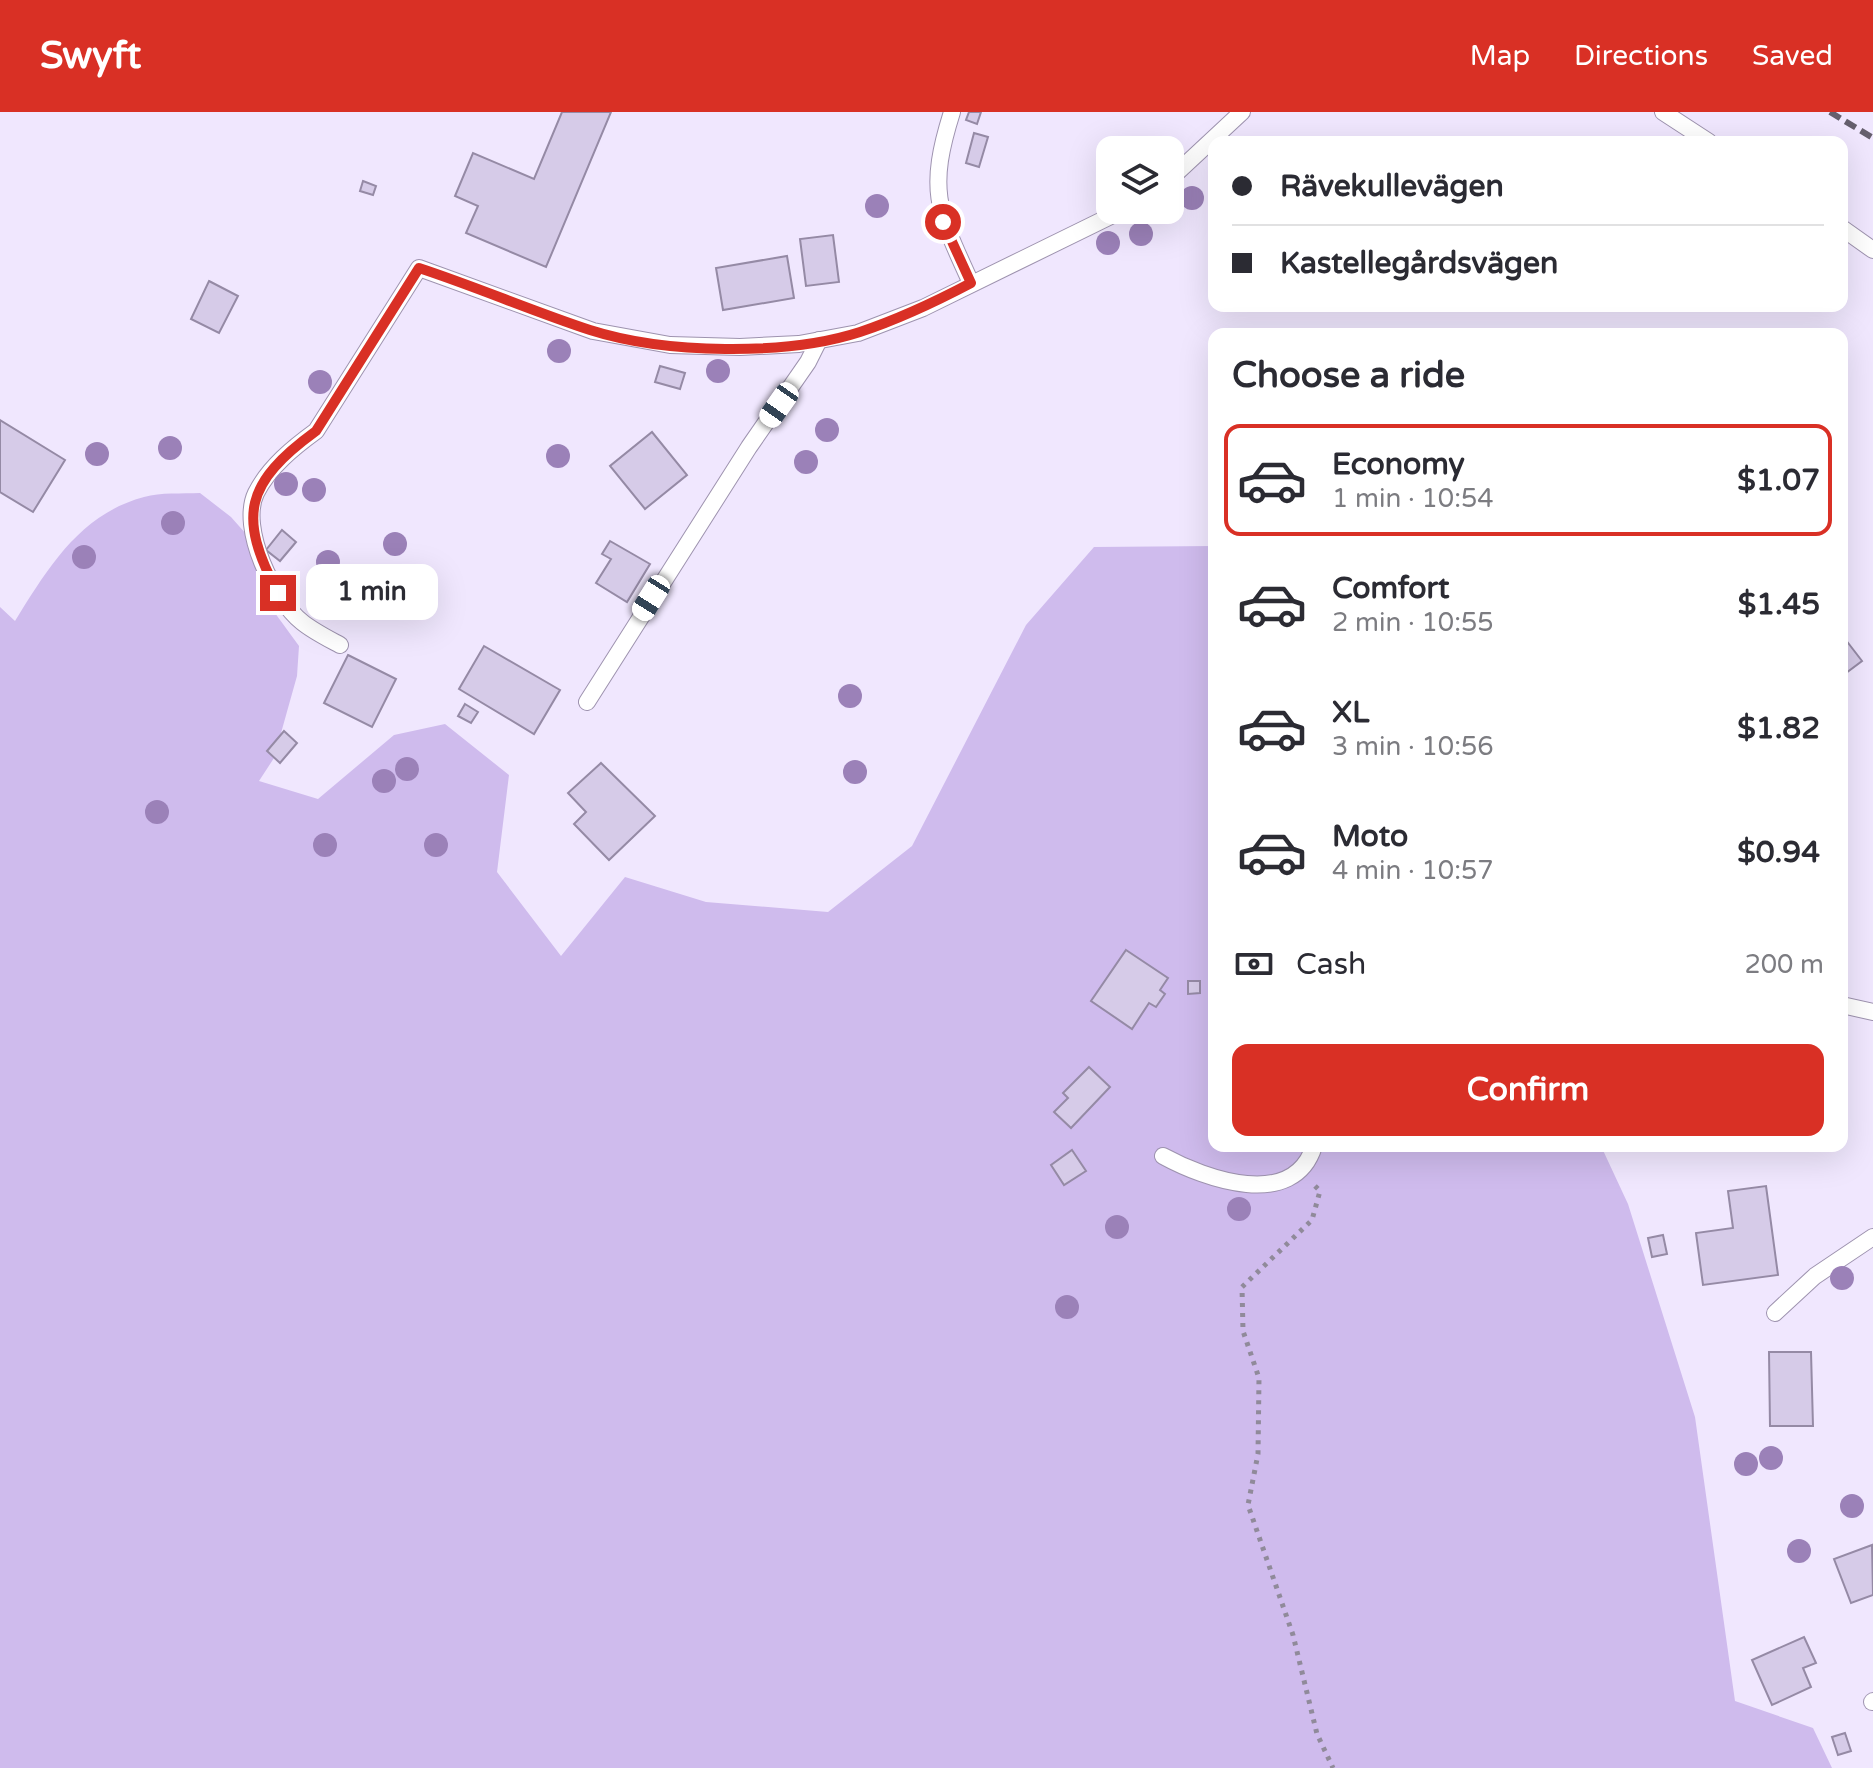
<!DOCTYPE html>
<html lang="en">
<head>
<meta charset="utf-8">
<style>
	body { margin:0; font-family:"Varela Round",sans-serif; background:#f2f2f3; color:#2b2b33; height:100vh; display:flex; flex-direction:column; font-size:30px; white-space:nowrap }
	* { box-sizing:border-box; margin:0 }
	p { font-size:26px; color:#7c7c81 }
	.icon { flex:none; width:44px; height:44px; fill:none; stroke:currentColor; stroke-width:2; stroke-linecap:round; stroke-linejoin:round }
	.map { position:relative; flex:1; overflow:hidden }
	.side { position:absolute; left:1208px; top:216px; width:640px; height:824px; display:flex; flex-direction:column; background:#fff; border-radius:16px; box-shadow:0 8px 32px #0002 }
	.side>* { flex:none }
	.top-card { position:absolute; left:1208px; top:24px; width:640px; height:176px; border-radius:16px; box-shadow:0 8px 32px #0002; display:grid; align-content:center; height:176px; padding:0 24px; background:#fff }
	.controls { position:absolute; left:1096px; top:24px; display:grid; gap:16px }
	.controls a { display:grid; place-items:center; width:88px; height:88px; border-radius:16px; background:#fff; box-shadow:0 8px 32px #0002; font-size:40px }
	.end { position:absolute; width:36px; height:36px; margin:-18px; border:10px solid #d93025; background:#fff; box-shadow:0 0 0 4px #fff }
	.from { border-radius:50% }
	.bubble { position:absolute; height:56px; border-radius:16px; background:#fff; box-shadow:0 8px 32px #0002; font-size:26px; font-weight:700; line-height:56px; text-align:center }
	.car { position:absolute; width:24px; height:48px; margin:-24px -12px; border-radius:10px; box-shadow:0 0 6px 2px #0007; background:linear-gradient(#fff 24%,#345 0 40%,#fff 0 76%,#345 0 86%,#fff 0) }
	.top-card b { display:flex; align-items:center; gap:28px; height:76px; font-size:30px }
	.top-card b+b { border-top:2px solid #e1e1e2 }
	.top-card i { width:20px; height:20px; background:#2b2b33 }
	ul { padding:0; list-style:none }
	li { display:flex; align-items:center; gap:24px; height:112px; margin:0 16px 12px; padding:0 8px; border:4px solid transparent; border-radius:16px }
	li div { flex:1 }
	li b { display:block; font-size:30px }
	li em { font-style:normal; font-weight:700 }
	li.current { border-color:#d93025 }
	li>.icon { width:72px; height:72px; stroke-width:1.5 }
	h2 { padding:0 24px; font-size:36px; line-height:96px }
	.pay { display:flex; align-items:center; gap:20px; height:88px; padding:0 24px; font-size:30px }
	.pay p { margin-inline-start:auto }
	.action { display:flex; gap:16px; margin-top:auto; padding:16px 24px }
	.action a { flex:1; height:92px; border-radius:16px; background:#d93025; color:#fff; font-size:32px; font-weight:700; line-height:92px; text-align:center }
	header { display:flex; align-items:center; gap:48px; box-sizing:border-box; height:112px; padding:0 40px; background:#d93025; color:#fff }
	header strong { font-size:38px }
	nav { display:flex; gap:44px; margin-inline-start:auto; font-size:28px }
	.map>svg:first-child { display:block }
	.green { fill:#cfbbed }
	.building { fill:#d6cbe8; stroke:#958aa5; stroke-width:2 }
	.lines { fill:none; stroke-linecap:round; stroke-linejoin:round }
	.lane-casing { stroke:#9e93af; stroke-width:18 }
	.path { stroke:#908a9a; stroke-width:5; stroke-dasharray:4 6; stroke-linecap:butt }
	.lane { stroke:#fff; stroke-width:16 }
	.rail { stroke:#655f6d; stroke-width:6; stroke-dasharray:12 6; stroke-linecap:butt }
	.tree { fill:#9b81b8 }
	.route { stroke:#d93025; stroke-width:10 }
</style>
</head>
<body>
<header>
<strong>Swyft</strong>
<nav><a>Map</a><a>Directions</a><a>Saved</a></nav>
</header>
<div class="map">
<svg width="1873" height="1656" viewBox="0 0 1873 1656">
	<rect width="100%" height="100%" fill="#f0e7fe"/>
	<path class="green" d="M 200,381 L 231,405 L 262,440 L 256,475 L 299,534 L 297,564 L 274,646 L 259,669 L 318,687 L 394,623 L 445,612 L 509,663 L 497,760 L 561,844 L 625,765 L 706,790 L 828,800 L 912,734 L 1026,513 L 1094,435 L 1214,434 L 1214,1034 L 1601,1034 L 1628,1092 L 1695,1305 L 1735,1589 L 1813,1616 L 1832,1656 L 0,1656 L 0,495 L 15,509 C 48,456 80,402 144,385 C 161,380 182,382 200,381 Z"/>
	<g class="building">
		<path d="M 562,0 L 611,0 L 546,155 L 466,121 L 478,94 L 455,84 L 473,41 L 534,67 Z"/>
		<path d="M 969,0 L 981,0 L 977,12 L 966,8 Z"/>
		<path d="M 974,21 L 988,25 L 979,55 L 966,51 Z"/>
		<path d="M 363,69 L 376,74 L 373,83 L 360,79 Z"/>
		<path d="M 833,123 L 839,170 L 806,174 L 800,127 Z"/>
		<path d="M 787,144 L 794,186 L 723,198 L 716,156 Z"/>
		<path d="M 209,169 L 238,184 L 219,221 L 191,207 Z"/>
		<path d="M 660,254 L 685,261 L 680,277 L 655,270 Z"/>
		<path d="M 0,308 L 65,348 L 33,400 L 0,380 Z"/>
		<path d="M 652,320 L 687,363 L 645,397 L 610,354 Z"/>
		<path d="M 282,418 L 296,430 L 280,449 L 266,438 Z"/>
		<path d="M 610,429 L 650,452 L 627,490 L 596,471 L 611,447 L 602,442 Z"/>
		<path d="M 1842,523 L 1862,549 L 1842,564 Z"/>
		<path d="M 484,534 L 560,578 L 534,622 L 459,577 Z"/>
		<path d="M 348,543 L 396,567 L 372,615 L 324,591 Z"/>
		<path d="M 465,592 L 478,600 L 471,611 L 458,604 Z"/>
		<path d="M 284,619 L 297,631 L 280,651 L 267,639 Z"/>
		<path d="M 601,651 L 655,704 L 609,748 L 574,712 L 586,700 L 568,681 Z"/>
		<path d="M 1126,838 L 1168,866 L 1160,878 L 1165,882 L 1156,895 L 1149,891 L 1132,917 L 1091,889 Z"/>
		<path d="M 1188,869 L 1200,869 L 1200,881 L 1188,882 Z"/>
		<path d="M 1089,955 L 1110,975 L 1071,1016 L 1054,1000 L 1068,986 L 1063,981 Z"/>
		<path d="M 1072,1038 L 1086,1059 L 1064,1073 L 1051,1053 Z"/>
		<path d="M 1766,1074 L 1778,1163 L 1703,1173 L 1696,1121 L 1733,1116 L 1728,1079 Z"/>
		<path d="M 1663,1123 L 1667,1142 L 1652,1145 L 1648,1126 Z"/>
		<path d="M 1769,1240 L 1811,1240 L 1813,1314 L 1770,1314 Z"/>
		<path d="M 1872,1433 L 1873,1483 L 1851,1491 L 1834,1447 Z"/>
		<path d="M 1804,1525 L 1816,1551 L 1803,1556 L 1811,1575 L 1772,1593 L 1752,1548 Z"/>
		<path d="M 1845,1621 L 1851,1639 L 1838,1643 L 1832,1625 Z"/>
	</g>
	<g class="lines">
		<g class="lane-casing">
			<g id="lane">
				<path d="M 952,0 C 927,79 938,99 971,171"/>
				<path d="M 1663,0 L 1709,30"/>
				<path d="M 1170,67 L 1242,0"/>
				<path d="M 1842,116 L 1873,138"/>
				<path d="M 340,533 C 327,526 313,519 302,510 C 274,488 239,416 256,381 C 269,355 294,335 316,319 L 419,156 L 593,219 L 670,233 L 740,235 L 799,232 L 858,221 L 923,196 L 1123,98"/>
				<path d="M 587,590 L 749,335 L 808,250 L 819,228"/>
				<path d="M 1842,893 L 1873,900"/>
				<path d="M 1163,1044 C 1205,1067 1294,1099 1314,1034"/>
				<path d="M 1775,1201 L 1815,1164 L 1873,1125"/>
				<path d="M 1872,1590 L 1873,1589"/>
			</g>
		</g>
		<path class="path" d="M 1315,1074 L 1320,1079 L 1312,1108 L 1242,1175 L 1243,1219 L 1259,1266 L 1258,1342 L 1248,1393 L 1293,1523 L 1317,1622 L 1333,1656"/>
		<use href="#lane" class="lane"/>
		<path class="rail" d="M 1830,0 L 1873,26"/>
	</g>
	<g class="tree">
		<circle cx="1192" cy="86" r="12"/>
		<circle cx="877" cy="94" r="12"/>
		<circle cx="1141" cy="122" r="12"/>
		<circle cx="1108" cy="131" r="12"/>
		<circle cx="559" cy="239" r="12"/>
		<circle cx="718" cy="259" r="12"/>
		<circle cx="320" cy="270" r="12"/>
		<circle cx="827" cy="318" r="12"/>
		<circle cx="170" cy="336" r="12"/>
		<circle cx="97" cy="342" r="12"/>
		<circle cx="558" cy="344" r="12"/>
		<circle cx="806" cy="350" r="12"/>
		<circle cx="286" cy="372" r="12"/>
		<circle cx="314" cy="378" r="12"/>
		<circle cx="173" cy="411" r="12"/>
		<circle cx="395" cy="432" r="12"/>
		<circle cx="84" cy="445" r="12"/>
		<circle cx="328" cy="450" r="12"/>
		<circle cx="850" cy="584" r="12"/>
		<circle cx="407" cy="657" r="12"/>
		<circle cx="855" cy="660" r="12"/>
		<circle cx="384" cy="669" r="12"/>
		<circle cx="157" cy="700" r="12"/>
		<circle cx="325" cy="733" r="12"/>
		<circle cx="436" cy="733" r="12"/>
		<circle cx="1239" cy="1097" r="12"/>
		<circle cx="1117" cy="1115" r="12"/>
		<circle cx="1842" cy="1166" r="12"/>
		<circle cx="1067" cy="1195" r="12"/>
		<circle cx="1771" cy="1346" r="12"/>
		<circle cx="1746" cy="1352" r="12"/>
		<circle cx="1852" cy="1394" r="12"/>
		<circle cx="1799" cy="1439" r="12"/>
	</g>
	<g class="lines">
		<path class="route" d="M 278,481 C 237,404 245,371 316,319 L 419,156 C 477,175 532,199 590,218 C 665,242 786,244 860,220 C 899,207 935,190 971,171 L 943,110"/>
	</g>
</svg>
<div class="controls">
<a><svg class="icon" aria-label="layers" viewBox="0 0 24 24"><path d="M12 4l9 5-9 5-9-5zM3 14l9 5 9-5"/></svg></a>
</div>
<i class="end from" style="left:943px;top:110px"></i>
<i class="end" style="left:278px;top:481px"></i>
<div class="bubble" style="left:306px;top:452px;width:132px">1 min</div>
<i class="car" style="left:779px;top:293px;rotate:215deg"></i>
<i class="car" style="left:651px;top:486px;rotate:212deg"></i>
<div class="top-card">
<b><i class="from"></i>Rävekullevägen</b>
<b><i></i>Kastellegårdsvägen</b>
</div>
<section class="side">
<h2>Choose a ride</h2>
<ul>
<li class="current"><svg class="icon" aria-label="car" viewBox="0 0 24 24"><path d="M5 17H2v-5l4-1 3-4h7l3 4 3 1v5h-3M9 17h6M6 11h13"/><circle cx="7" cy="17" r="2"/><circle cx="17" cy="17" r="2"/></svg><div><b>Economy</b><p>1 min · 10:54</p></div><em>$1.07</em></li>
<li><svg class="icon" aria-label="car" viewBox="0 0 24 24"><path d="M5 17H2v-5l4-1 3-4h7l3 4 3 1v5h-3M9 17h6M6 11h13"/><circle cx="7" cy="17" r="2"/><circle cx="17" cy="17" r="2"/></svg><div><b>Comfort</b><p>2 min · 10:55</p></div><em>$1.45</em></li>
<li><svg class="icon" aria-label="car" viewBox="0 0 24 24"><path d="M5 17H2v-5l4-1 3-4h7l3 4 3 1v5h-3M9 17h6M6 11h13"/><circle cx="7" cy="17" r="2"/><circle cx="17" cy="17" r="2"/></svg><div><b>XL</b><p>3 min · 10:56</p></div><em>$1.82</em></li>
<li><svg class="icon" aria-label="car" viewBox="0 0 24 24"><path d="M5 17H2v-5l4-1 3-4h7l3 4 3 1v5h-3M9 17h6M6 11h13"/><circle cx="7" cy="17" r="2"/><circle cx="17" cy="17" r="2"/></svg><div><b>Moto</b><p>4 min · 10:57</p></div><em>$0.94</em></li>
</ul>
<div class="pay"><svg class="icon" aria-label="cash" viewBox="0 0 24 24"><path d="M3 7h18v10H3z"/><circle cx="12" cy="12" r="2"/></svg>Cash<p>200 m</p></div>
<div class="action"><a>Confirm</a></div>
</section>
</div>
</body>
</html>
